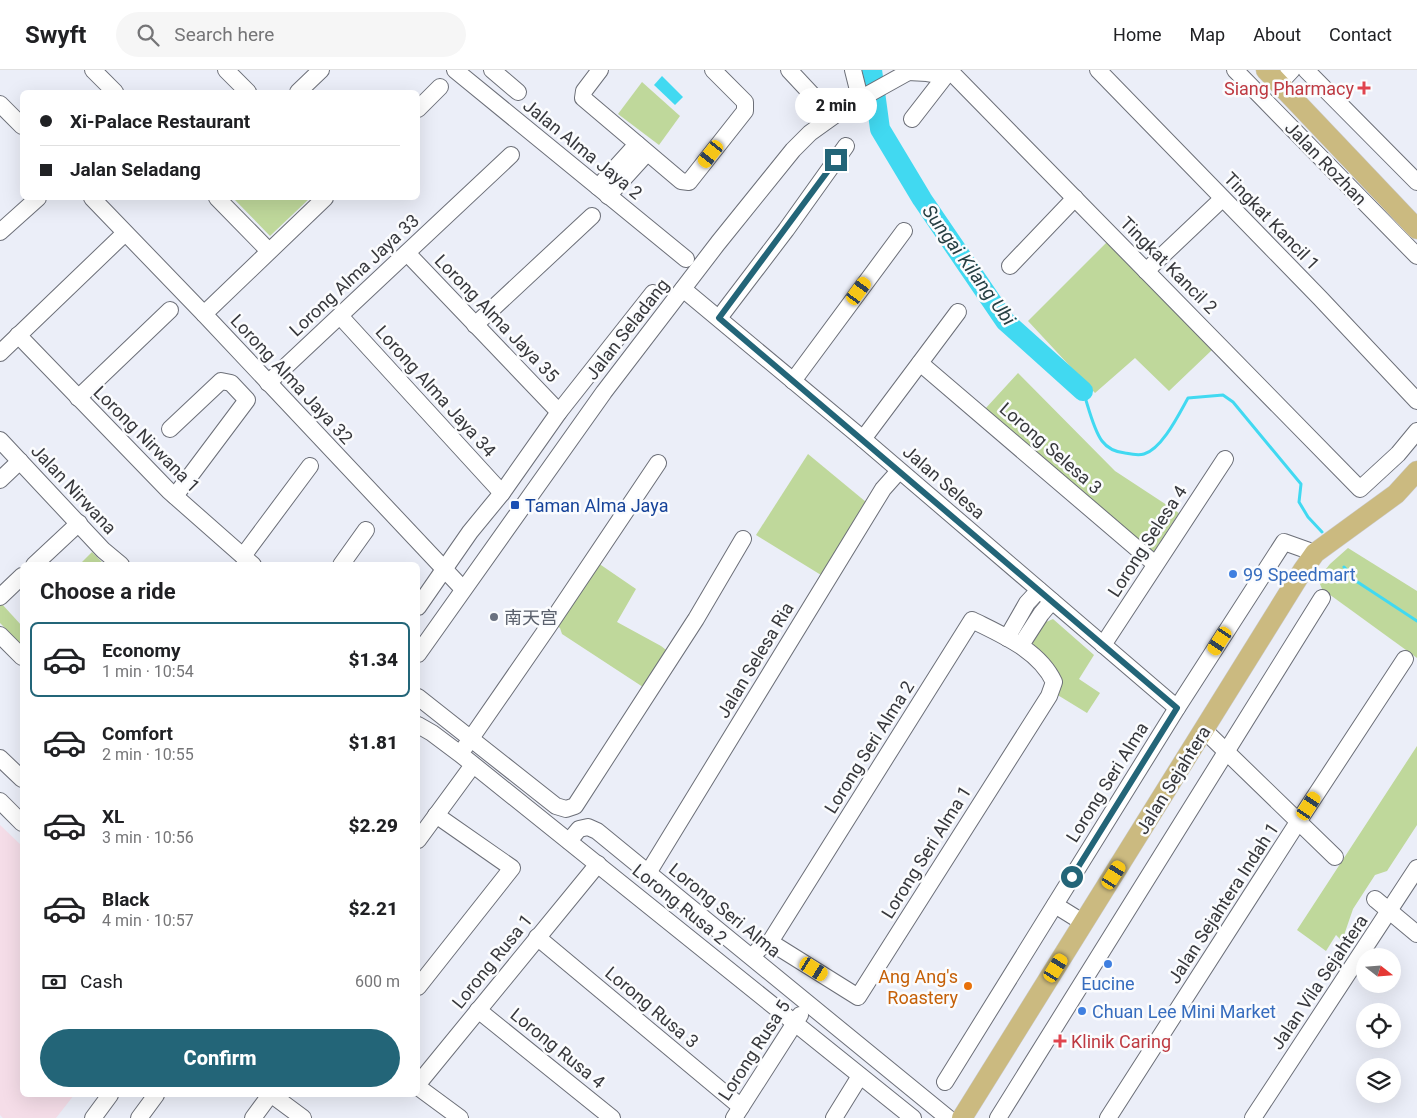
<!DOCTYPE html>
<html lang="en">
<head>
<meta charset="utf-8">
<style>
	body { margin:0; font-family:Roboto,"Noto Sans SC",sans-serif; background:#f6f6f6; color:#202124; height:100vh; display:flex; flex-direction:column; font-size:19px; white-space:nowrap }
	* { box-sizing:border-box; margin:0 }
	p { font-size:16px; color:#757577 }
	.icon { flex:none; width:28px; height:28px; fill:none; stroke:currentColor; stroke-width:2; stroke-linecap:round; stroke-linejoin:round }
	.map { position:relative; flex:1; overflow:hidden }
	.details { position:absolute; left:20px; top:492px; width:400px; height:535px; display:flex; flex-direction:column; background:#fff; border-radius:8px; box-shadow:0 5px 20px #0002 }
	.details>* { flex:none }
	.banner { position:absolute; left:20px; top:20px; width:400px; height:110px; border-radius:8px; box-shadow:0 5px 20px #0002; display:grid; align-content:center; height:110px; padding:0 20px; background:#fff }
	.needle { width:32px; rotate:107deg }
	.controls { position:absolute; left:1356px; top:878px; display:grid; gap:10px }
	.controls a { display:grid; place-items:center; width:45px; height:45px; border-radius:50%; background:#fff; box-shadow:0 5px 20px #0002; font-size:25px }
	.end { position:absolute; width:22px; height:22px; margin:-11px; border:6px solid #236578; background:#fff; box-shadow:0 0 0 2px #fff }
	.from { border-radius:50% }
	.bubble { position:absolute; height:35px; border-radius:18px; background:#fff; box-shadow:0 5px 20px #0002; font-size:16px; font-weight:800; line-height:35px; text-align:center }
	.car { position:absolute; width:15px; height:30px; margin:-15px -8px; border-radius:6px; box-shadow:0 0 4px 1px #0007; background:linear-gradient(#f5c518 24%,#345 0 40%,#f5c518 0 76%,#345 0 86%,#f5c518 0) }
	.banner b { display:flex; align-items:center; gap:18px; height:48px; font-size:19px }
	.banner b+b { border-top:1px solid #e0e0e0 }
	.banner i { width:12px; height:12px; background:#202124 }
	ul { padding:0; list-style:none }
	li { display:flex; align-items:center; gap:15px; height:75px; margin:0 10px 8px; padding:0 10px; border:2px solid transparent; border-radius:8px }
	li div { flex:1 }
	li b { display:block; font-size:19px }
	li em { font-style:normal; font-weight:800 }
	li.active { border-color:#236578 }
	li>.icon { width:45px; height:45px; stroke-width:1.5 }
	h2 { padding:0 20px; font-size:22px; line-height:60px }
	.pay { display:flex; align-items:center; gap:12px; height:55px; padding:0 20px; font-size:19px }
	.pay p { margin-inline-start:auto }
	.cta { display:flex; gap:10px; margin-top:auto; padding:10px 20px }
	.cta a { flex:1; height:58px; border-radius:30px; background:#236578; color:#fff; font-size:20px; font-weight:800; line-height:58px; text-align:center }
	header { display:flex; align-items:center; gap:30px; box-sizing:border-box; height:70px; padding:0 25px; background:#fff; border-bottom:1px solid #e0e0e0 }
	header strong { font-size:24px }
	nav { display:flex; gap:28px; margin-inline-start:auto; font-size:18px }
	.search { width:350px; height:45px; background:#f6f6f6; display:flex; align-items:center; gap:12px; box-sizing:border-box; padding:0 18px; border-radius:28px; color:#757577; font-size:19px }
	.map>svg:first-child { display:block }
	.industrial { fill:#f5dde8 }
	.green { fill:#bfd89b }
	.water { fill:#41d9f1 }
	.lines { fill:none; stroke-linecap:round; stroke-linejoin:round }
	.stream { stroke:#41d9f1; stroke-width:3 }
	.river { stroke:#41d9f1; stroke-width:20 }
	.minor-casing { stroke:#6c6f78; stroke-width:18 }
	.major-casing { stroke:#cbcbcc; stroke-width:21 }
	.minor { stroke:#fff; stroke-width:16 }
	.major { stroke:#cbba80; stroke-width:20 }
	.route { stroke:#236578; stroke-width:6 }
	.health-dot { fill:#e0444e; stroke:#fbfcfe; stroke-width:2 }
	.transit-dot { fill:#1a4fb4; stroke:#fbfcfe; stroke-width:2 }
	.shop-dot { fill:#3f7fe0; stroke:#fbfcfe; stroke-width:2 }
	.worship-dot { fill:#6b7280; stroke:#fbfcfe; stroke-width:2 }
	.food-dot { fill:#e8710a; stroke:#fbfcfe; stroke-width:2 }
	.labels { text-anchor:middle; dominant-baseline:central; stroke-width:5; stroke-linejoin:round; paint-order:stroke }
	.health-label { font-size:18px; fill:#be3a42; stroke:#fbfcfe; text-anchor:end }
	.street-label { font-size:18px; fill:#37383c; stroke:#fbfcfe }
	.transit-label { font-size:18px; fill:#164399; stroke:#fbfcfe; text-anchor:start }
	.shop-label { font-size:18px; fill:#366cbe; stroke:#fbfcfe; text-anchor:start }
	.worship-label { font-size:18px; fill:#5b616d; stroke:#fbfcfe; text-anchor:start }
	.food-label { font-size:18px; fill:#c56008; stroke:#fbfcfe; text-anchor:end }
	.water-label { font-size:19px; font-style:italic; fill:#263f43; stroke:#fbfcfe }
</style>
</head>
<body>
<header>
<strong>Swyft</strong>
<div class="search"><svg class="icon" aria-label="search" viewBox="0 0 24 24"><circle cx="10" cy="10" r="6"/><path d="M15 15l6 6"/></svg>Search here</div>
<nav><a>Home</a><a>Map</a><a>About</a><a>Contact</a></nav>
</header>
<div class="map">
<svg width="1417" height="1048" viewBox="0 0 1417 1048">
	<rect width="100%" height="100%" fill="#ebeef8"/>
	<path class="industrial" d="M 0,755 L 22,776 L 22,1025 L 74,1025 L 56,1048 L 3,1048 L 0,1045 Z"/>
	<g class="green">
		<path d="M 642,12 L 680,46 L 659,75 L 618,44 Z"/>
		<path d="M 233,128 L 310,128 L 270,166 Z"/>
		<path d="M 1107,172 L 1213,279 L 1169,321 L 1135,288 L 1095,323 L 1028,251 Z"/>
		<path d="M 1018,303 L 1115,401 L 1179,443 L 1153,483 L 985,339 Z"/>
		<path d="M 808,384 L 866,432 L 821,505 L 756,465 Z"/>
		<path d="M 1348,478 L 1417,521 L 1417,588 L 1322,519 L 1318,509 L 1330,494 Z"/>
		<path d="M 92,482 L 105,495 L 79,495 Z"/>
		<path d="M 598,493 L 636,519 L 617,552 L 661,576 L 670,583 L 646,619 L 562,564 L 560,558 L 554,554 Z"/>
		<path d="M 1,533 L 22,556 L 22,575 L 0,553 L 0,534 Z"/>
		<path d="M 1053,549 L 1094,585 L 1079,609 L 1100,623 L 1087,643 L 1056,624 L 1031,569 L 1039,555 Z"/>
		<path d="M 1417,676 L 1417,755 L 1387,801 L 1375,805 L 1353,839 L 1342,871 L 1336,865 L 1326,881 L 1297,860 Z"/>
	</g>
	<path class="water" d="M 662,6 L 683,27 L 675,35 L 654,15 Z"/>
	<g class="lines">
		<g class="stream">
			<path d="M 1083,321 C 1088,335 1093,359 1102,371 C 1108,379 1115,382 1125,383 C 1130,384 1138,386 1144,384 C 1162,379 1179,344 1188,328 L 1223,325 L 1233,332 L 1301,414 L 1299,432 L 1308,447 L 1322,462"/>
			<path d="M 1344,497 L 1356,511 L 1417,551"/>
		</g>
		<path class="river" d="M 872,0 L 880,59 L 922,129 L 1005,251 L 1083,321"/>
		<g class="minor-casing">
			<g id="minor">
				<path d="M 93,0 L 115,22"/>
				<path d="M 226,0 L 248,22"/>
				<path d="M 455,0 L 686,189"/>
				<path d="M 492,0 L 518,22"/>
				<path d="M 600,0 L 584,21 L 583,28 L 681,111 L 689,112 L 745,41 L 745,32 L 713,0"/>
				<path d="M 789,0 L 832,46"/>
				<path d="M 853,0 L 860,28"/>
				<path d="M 949,0 L 1360,419 L 1398,384 L 1417,361"/>
				<path d="M 1098,0 L 1320,228 L 1417,331"/>
				<path d="M 1235,0 L 1417,186"/>
				<path d="M 1306,0 L 1417,112"/>
				<path d="M 908,2 L 927,3 L 945,6"/>
				<path d="M 1279,14 L 1292,0"/>
				<path d="M 298,22 L 321,0"/>
				<path d="M 0,34 L 22,56"/>
				<path d="M 418,39 L 440,17"/>
				<path d="M 912,49 L 950,0"/>
				<path d="M 598,117 L 637,74"/>
				<path d="M 608,126 L 647,83"/>
				<path d="M 92,128 L 204,244 L 463,519"/>
				<path d="M 217,128 L 269,181"/>
				<path d="M 0,162 L 38,128"/>
				<path d="M 407,183 L 559,342"/>
				<path d="M 1010,196 L 1075,128"/>
				<path d="M 1146,201 L 1222,129"/>
				<path d="M 683,219 L 863,369 L 1177,638"/>
				<path d="M 204,244 L 325,128"/>
				<path d="M 340,246 L 502,423"/>
				<path d="M 719,248 L 786,160 L 846,76"/>
				<path d="M 475,255 L 592,146"/>
				<path d="M 18,265 L 169,421 L 253,495"/>
				<path d="M 0,283 L 125,163"/>
				<path d="M 920,293 L 1155,494"/>
				<path d="M 793,311 L 904,161"/>
				<path d="M 268,313 L 511,85"/>
				<path d="M 78,328 L 170,240"/>
				<path d="M 170,359 L 221,311 L 231,313 L 247,330 L 175,426"/>
				<path d="M 863,369 L 958,242"/>
				<path d="M 0,370 L 103,480 L 121,495"/>
				<path d="M 0,410 L 20,391"/>
				<path d="M 243,486 L 310,396"/>
				<path d="M 34,495 L 79,453"/>
				<path d="M 341,495 L 366,460"/>
				<path d="M 0,527 L 22,506"/>
				<path d="M 418,537 L 470,462 L 502,423 L 559,342 L 653,223"/>
				<path d="M 0,565 L 22,587"/>
				<path d="M 1007,568 L 1027,533 L 1039,520"/>
				<path d="M 1021,575 L 1041,544 L 1052,531"/>
				<path d="M 1103,575 L 1225,389"/>
				<path d="M 418,584 L 604,322 L 718,173 L 793,80 L 810,63 L 849,35 L 912,0"/>
				<path d="M 418,627 L 556,736 L 566,739 L 575,736 L 696,549 L 743,469"/>
				<path d="M 418,655 L 432,663 L 460,684 L 913,1048"/>
				<path d="M 1204,660 L 1335,787"/>
				<path d="M 465,677 L 548,557 L 658,393"/>
				<path d="M 0,688 L 22,709"/>
				<path d="M 0,731 L 22,753"/>
				<path d="M 418,770 L 473,695"/>
				<path d="M 569,771 L 579,759 L 588,757 L 597,761 L 948,1048"/>
				<path d="M 648,803 L 883,419 L 899,401"/>
				<path d="M 1375,829 L 1417,864"/>
				<path d="M 1055,835 L 1084,853"/>
				<path d="M 537,867 L 741,1037"/>
				<path d="M 752,887 L 759,879 L 770,872 L 972,550 C 1002,565 1039,580 1054,612 L 1049,626 L 858,927 L 770,872"/>
				<path d="M 418,917 L 512,798 L 436,745"/>
				<path d="M 478,940 L 612,1048"/>
				<path d="M 945,1012 L 1177,638 L 1284,472 L 1315,483"/>
				<path d="M 418,1014 L 598,794"/>
				<path d="M 418,1017 L 460,1048"/>
				<path d="M 272,1025 L 303,1048"/>
				<path d="M 93,1048 L 110,1025"/>
				<path d="M 139,1048 L 156,1025"/>
				<path d="M 253,1048 L 270,1025"/>
				<path d="M 734,1048 L 800,945"/>
				<path d="M 834,1048 L 860,1006"/>
				<path d="M 998,1048 L 1322,528"/>
				<path d="M 1108,1048 L 1298,752 L 1405,589"/>
				<path d="M 1253,1048 L 1417,798"/>
			</g>
		</g>
		<g class="major-casing">
			<g id="major">
				<path d="M 1266,0 L 1417,159"/>
				<path d="M 962,1048 L 1303,500 L 1315,483 L 1396,424 L 1417,401"/>
			</g>
		</g>
		<use href="#minor" class="minor"/>
		<use href="#major" class="major"/>
	</g>
	<g class="lines">
		<path class="route" d="M 836,90 L 719,248 L 1177,638 L 1072,807"/>
	</g>
	<g class="health-dot">
		<path d="M1361.5 10.5h5v5h5v5h-5v5h-5v-5h-5v-5h5z"/>
		<path d="M1057.5 963.5h5v5h5v5h-5v5h-5v-5h-5v-5h5z"/>
	</g>
	<rect class="transit-dot" x="510" y="430" width="10" height="10" rx="2.5"/>
	<g class="shop-dot">
		<circle cx="1233" cy="504" r="5"/>
		<circle cx="1108" cy="894" r="5"/>
		<circle cx="1082" cy="941" r="5"/>
	</g>
	<circle class="worship-dot" cx="494" cy="547" r="5"/>
	<circle class="food-dot" cx="968" cy="916" r="5"/>
	<g class="labels">
		<g class="health-label">
			<text x="1354" y="18">Siang Pharmacy</text>
			<text x="1071" y="971" text-anchor="start">Klinik Caring</text>
		</g>
		<g class="street-label">
			<text transform="translate(583 79) rotate(39)">Jalan Alma Jaya 2</text>
			<text transform="translate(1326 93) rotate(46)">Jalan Rozhan</text>
			<text transform="translate(1272 151) rotate(46)">Tingkat Kancil 1</text>
			<text transform="translate(1169 195) rotate(45)">Tingkat Kancil 2</text>
			<text transform="translate(354 205) rotate(-43)">Lorong Alma Jaya 33</text>
			<text transform="translate(497 248) rotate(46)">Lorong Alma Jaya 35</text>
			<text transform="translate(627 259) rotate(-52)">Jalan Seladang</text>
			<text transform="translate(292 309) rotate(47)">Lorong Alma Jaya 32</text>
			<text transform="translate(436 321) rotate(48)">Lorong Alma Jaya 34</text>
			<text transform="translate(147 369) rotate(45)">Lorong Nirwana 1</text>
			<text transform="translate(1051 378) rotate(41)">Lorong Selesa 3</text>
			<text transform="translate(944 412) rotate(41)">Jalan Selesa</text>
			<text transform="translate(74 419) rotate(47)">Jalan Nirwana</text>
			<text transform="translate(1147 471) rotate(-57)">Lorong Selesa 4</text>
			<text transform="translate(755 590) rotate(-59)">Jalan Selesa Ria</text>
			<text transform="translate(869 677) rotate(-58)">Lorong Seri Alma 2</text>
			<text transform="translate(1173 710) rotate(-58)">Jalan Sejahtera</text>
			<text transform="translate(1107 712) rotate(-58)">Lorong Seri Alma</text>
			<text transform="translate(926 782) rotate(-58)">Lorong Seri Alma 1</text>
			<text transform="translate(1223 833) rotate(-57)">Jalan Sejahtera Indah 1</text>
			<text transform="translate(680 834) rotate(39)">Lorong Rusa 2</text>
			<text transform="translate(725 840) rotate(39)">Lorong Seri Alma</text>
			<text transform="translate(492 891) rotate(-51)">Lorong Rusa 1</text>
			<text transform="translate(1319 912) rotate(-56)">Jalan Vila Sejahtera</text>
			<text transform="translate(652 937) rotate(40)">Lorong Rusa 3</text>
			<text transform="translate(558 978) rotate(39)">Lorong Rusa 4</text>
			<text transform="translate(754 980) rotate(-57)">Lorong Rusa 5</text>
		</g>
		<g class="transit-label">
			<text x="525" y="435">Taman Alma Jaya</text>
		</g>
		<g class="shop-label">
			<text x="1243" y="504">99 Speedmart</text>
			<text x="1108" y="913" text-anchor="middle">Eucine</text>
			<text x="1092" y="941">Chuan Lee Mini Market</text>
		</g>
		<g class="worship-label">
			<text x="504" y="547">南天宫</text>
		</g>
		<g class="food-label">
			<text x="958" y="906">Ang Ang's<tspan x="958" dy="21">Roastery</tspan></text>
		</g>
		<g class="water-label">
			<text transform="translate(969 195) rotate(54)">Sungai Kilang Ubi</text>
		</g>
	</g>
</svg>
<div class="controls">
<a><svg class="needle" viewBox="-14 -14 28 28"><path d="M0-13l5 13h-10z" fill="#e53935"/><path d="M0 13l5-13h-10z" fill="#757577"/></svg></a>
<a><svg class="icon" aria-label="locate" viewBox="0 0 24 24"><circle cx="12" cy="12" r="6"/><path d="M12 2v4M12 18v4M2 12h4M18 12h4"/></svg></a>
<a><svg class="icon" aria-label="layers" viewBox="0 0 24 24"><path d="M12 4l9 5-9 5-9-5zM3 14l9 5 9-5"/></svg></a>
</div>
<i class="end from" style="left:1072px;top:807px"></i>
<i class="end" style="left:836px;top:90px"></i>
<div class="bubble" style="left:795px;top:18px;width:82px">2 min</div>
<i class="car" style="left:711px;top:84px;rotate:218deg"></i>
<i class="car" style="left:859px;top:221px;rotate:36deg"></i>
<i class="car" style="left:1220px;top:571px;rotate:213deg"></i>
<i class="car" style="left:1309px;top:736px;rotate:33deg"></i>
<i class="car" style="left:1114px;top:805px;rotate:32deg"></i>
<i class="car" style="left:1056px;top:898px;rotate:32deg"></i>
<i class="car" style="left:814px;top:899px;rotate:122deg"></i>
<div class="banner">
<b><i class="from"></i>Xi-Palace Restaurant</b>
<b><i></i>Jalan Seladang</b>
</div>
<section class="details">
<h2>Choose a ride</h2>
<ul>
<li class="active"><svg class="icon" aria-label="car" viewBox="0 0 24 24"><path d="M5 17H2v-5l4-1 3-4h7l3 4 3 1v5h-3M9 17h6M6 11h13"/><circle cx="7" cy="17" r="2"/><circle cx="17" cy="17" r="2"/></svg><div><b>Economy</b><p>1 min · 10:54</p></div><em>$1.34</em></li>
<li><svg class="icon" aria-label="car" viewBox="0 0 24 24"><path d="M5 17H2v-5l4-1 3-4h7l3 4 3 1v5h-3M9 17h6M6 11h13"/><circle cx="7" cy="17" r="2"/><circle cx="17" cy="17" r="2"/></svg><div><b>Comfort</b><p>2 min · 10:55</p></div><em>$1.81</em></li>
<li><svg class="icon" aria-label="car" viewBox="0 0 24 24"><path d="M5 17H2v-5l4-1 3-4h7l3 4 3 1v5h-3M9 17h6M6 11h13"/><circle cx="7" cy="17" r="2"/><circle cx="17" cy="17" r="2"/></svg><div><b>XL</b><p>3 min · 10:56</p></div><em>$2.29</em></li>
<li><svg class="icon" aria-label="car" viewBox="0 0 24 24"><path d="M5 17H2v-5l4-1 3-4h7l3 4 3 1v5h-3M9 17h6M6 11h13"/><circle cx="7" cy="17" r="2"/><circle cx="17" cy="17" r="2"/></svg><div><b>Black</b><p>4 min · 10:57</p></div><em>$2.21</em></li>
</ul>
<div class="pay"><svg class="icon" aria-label="cash" viewBox="0 0 24 24"><path d="M3 7h18v10H3z"/><circle cx="12" cy="12" r="2"/></svg>Cash<p>600 m</p></div>
<div class="cta"><a>Confirm</a></div>
</section>
</div>
</body>
</html>
